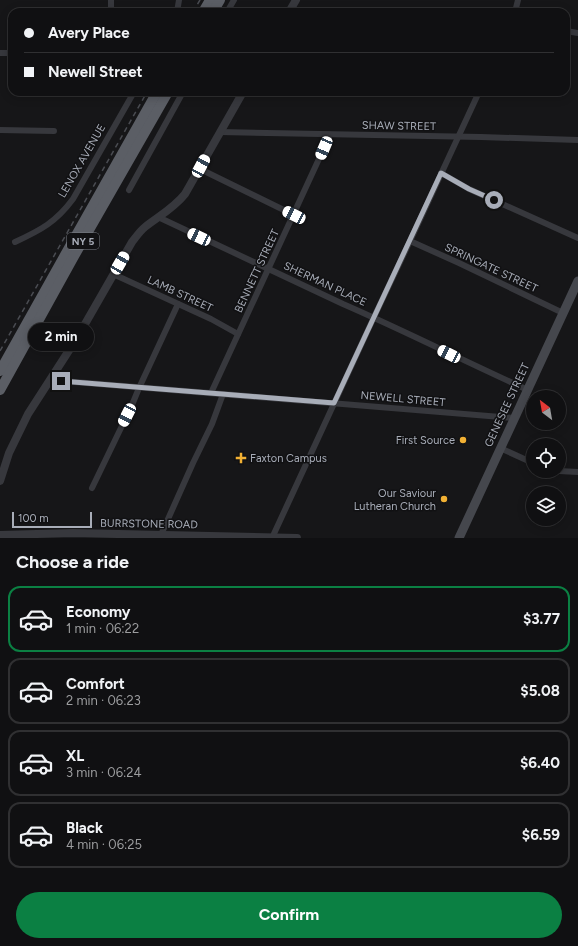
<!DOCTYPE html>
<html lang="en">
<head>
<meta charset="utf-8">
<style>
	body { margin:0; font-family:Figtree,sans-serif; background:#1e1e20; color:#f1f3f6; height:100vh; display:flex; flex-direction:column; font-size:15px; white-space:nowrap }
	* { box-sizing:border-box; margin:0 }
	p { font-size:13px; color:#9c9d9f }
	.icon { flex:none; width:22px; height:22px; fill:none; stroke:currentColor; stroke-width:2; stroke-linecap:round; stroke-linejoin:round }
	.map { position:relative; height:538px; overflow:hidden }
	.sheet { display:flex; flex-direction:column; background:#101012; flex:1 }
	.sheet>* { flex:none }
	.guide { position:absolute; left:8px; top:8px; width:562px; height:88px; border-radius:12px; box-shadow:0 2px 10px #0003,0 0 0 1px #303032; display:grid; align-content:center; height:88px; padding:0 16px; background:#101012 }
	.needle { width:26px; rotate:329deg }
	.controls { position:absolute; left:526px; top:390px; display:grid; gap:8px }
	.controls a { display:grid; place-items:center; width:40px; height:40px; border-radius:50%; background:#101012; box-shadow:0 2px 10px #0003,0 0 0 1px #303032; font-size:20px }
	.scale { position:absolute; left:12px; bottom:10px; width:80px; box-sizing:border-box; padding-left:4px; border:2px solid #a8adb8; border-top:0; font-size:11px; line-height:14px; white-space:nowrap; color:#a8adb8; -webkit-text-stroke:3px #111113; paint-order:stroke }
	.end { position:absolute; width:18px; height:18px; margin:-9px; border:5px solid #a8adb8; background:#111; box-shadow:0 0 0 2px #111 }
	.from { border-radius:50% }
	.bubble { position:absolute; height:28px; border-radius:14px; background:#101012; box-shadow:0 2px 10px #0003,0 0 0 1px #303032; font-size:13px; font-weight:700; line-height:28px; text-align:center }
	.car { position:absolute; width:12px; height:24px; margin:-12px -6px; border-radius:5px; box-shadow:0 0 3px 1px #0007; background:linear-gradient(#fff 24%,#345 0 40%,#fff 0 76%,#345 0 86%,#fff 0) }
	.guide b { display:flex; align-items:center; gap:14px; height:38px; font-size:15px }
	.guide b+b { border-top:1px solid #303032 }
	.guide i { width:10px; height:10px; background:#f1f3f6 }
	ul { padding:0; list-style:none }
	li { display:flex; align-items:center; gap:12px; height:66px; margin:0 8px 6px; padding:0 8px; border:2px solid #303032; border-radius:12px }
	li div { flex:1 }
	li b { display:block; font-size:15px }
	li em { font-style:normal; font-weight:700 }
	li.selected { border-color:#0b8043 }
	li>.icon { width:36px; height:36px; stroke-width:1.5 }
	h2 { padding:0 16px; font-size:18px; line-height:48px }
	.primary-button { display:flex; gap:8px; margin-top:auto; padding:8px 16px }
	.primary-button a { flex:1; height:46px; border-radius:24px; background:#0b8043; color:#fff; font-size:16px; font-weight:700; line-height:46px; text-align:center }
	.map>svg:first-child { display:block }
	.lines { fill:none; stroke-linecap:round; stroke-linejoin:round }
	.minor { stroke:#37383d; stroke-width:6 }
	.tertiary { stroke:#37383d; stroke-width:8 }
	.secondary { stroke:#45474d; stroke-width:9 }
	.trunk { stroke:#5b5e65; stroke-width:10 }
	.rail { stroke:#4a4c52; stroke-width:1.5; stroke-dasharray:5 4; stroke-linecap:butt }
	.route { stroke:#a8adb8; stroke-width:5 }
	.poi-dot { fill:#f2b134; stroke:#111113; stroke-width:1.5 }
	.labels { text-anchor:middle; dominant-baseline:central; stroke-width:3; stroke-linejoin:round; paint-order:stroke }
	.shield { fill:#111113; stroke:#7b7e86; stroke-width:1 }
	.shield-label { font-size:10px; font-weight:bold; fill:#a8adb8 }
	.street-label { font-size:11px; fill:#a8adb8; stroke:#111113 }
	.poi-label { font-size:11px; fill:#a8adb8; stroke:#111113; text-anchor:end }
</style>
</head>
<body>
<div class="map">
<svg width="578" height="538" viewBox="0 0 578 538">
	<rect width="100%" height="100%" fill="#161618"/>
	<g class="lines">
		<g class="minor">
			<path d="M 111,0 L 111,12"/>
			<path d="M 177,12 L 179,0"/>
			<path d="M 227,12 L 234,0"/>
			<path d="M 515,12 L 518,0"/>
			<path d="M 566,31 L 578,33"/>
			<path d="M 0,53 L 12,53"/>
			<path d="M 0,130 L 54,131"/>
			<path d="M 220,132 L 481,137 L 578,140"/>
			<path d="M 200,169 L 294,215"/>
			<path d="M 441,173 L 469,189 L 578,238"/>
			<path d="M 129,190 L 183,92"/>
			<path d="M 158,217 L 343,304 C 405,331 466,362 528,390"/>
			<path d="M 410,241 L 459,263 L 563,313"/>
			<path d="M 15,242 C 41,230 56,222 73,199 L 134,92"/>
			<path d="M 113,274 L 211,319 L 238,334"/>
			<path d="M 50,380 L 514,418"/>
			<path d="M 211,393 L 330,135"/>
			<path d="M 500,448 L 533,463"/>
			<path d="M 559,471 L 578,472"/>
			<path d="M 92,488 L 132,405 L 139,388 L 178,304"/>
			<path d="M 160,537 L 193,463 L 212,424 L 223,394"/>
			<path d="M 272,538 L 374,317 L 410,241 L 479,92"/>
		</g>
		<g class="tertiary">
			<path d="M 289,12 L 296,0"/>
			<path d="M 0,481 L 9,453 L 28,414 L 77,338 L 132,242 C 136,237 140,231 145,227 C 159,216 174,208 185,194 L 243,92"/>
			<path d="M 0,535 L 73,533 L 297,538"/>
		</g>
		<path class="secondary" d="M 459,538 L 578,281"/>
		<g class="trunk">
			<path d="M 203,12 L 210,0"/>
			<path d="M 213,12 L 220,0"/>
			<path d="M 0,371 L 65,255 L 157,92"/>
			<path d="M 0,390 L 73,258 L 168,92"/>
		</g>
		<g class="rail">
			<path d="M 193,12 L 200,0"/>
			<path d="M 0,351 L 147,92"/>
		</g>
	</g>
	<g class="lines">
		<path class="route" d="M 61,381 L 334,403 L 441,173 L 469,189 L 494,200"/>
	</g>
	<g class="poi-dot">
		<circle cx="463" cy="440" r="4"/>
		<path d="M239 452h4v4h4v4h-4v4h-4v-4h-4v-4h4z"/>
		<circle cx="444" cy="499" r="4"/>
	</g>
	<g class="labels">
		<rect class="shield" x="67" y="233" width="32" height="16" rx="3"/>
		<g class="shield-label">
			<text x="83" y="241">NY 5</text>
		</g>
		<g class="street-label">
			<text transform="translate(399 126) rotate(1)">SHAW STREET</text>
			<text transform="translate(82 161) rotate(-60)">LENOX AVENUE</text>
			<text transform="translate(491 268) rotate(25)">SPRINGATE STREET</text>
			<text transform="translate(257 271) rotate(-65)">BENNETT STREET</text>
			<text transform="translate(325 284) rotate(25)">SHERMAN PLACE</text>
			<text transform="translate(180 294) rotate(25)">LAMB STREET</text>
			<text transform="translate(403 399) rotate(5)">NEWELL STREET</text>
			<text transform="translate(507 405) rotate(-65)">GENESEE STREET</text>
			<text transform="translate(149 524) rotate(1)">BURRSTONE ROAD</text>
		</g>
		<g class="poi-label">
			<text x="455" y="440">First Source</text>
			<text x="250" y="458" text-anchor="start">Faxton Campus</text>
			<text x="436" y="493">Our Saviour<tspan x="436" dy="13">Lutheran Church</tspan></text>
		</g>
	</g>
</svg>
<div class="controls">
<a><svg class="needle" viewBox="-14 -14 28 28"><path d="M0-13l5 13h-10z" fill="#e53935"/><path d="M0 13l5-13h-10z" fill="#9c9d9f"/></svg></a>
<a><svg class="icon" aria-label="locate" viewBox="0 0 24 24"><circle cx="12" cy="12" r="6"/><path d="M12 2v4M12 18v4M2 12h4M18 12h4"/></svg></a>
<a><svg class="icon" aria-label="layers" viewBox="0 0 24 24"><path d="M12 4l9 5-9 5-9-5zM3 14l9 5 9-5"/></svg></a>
</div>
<div class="scale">100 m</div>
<i class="end from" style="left:494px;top:200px"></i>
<i class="end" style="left:61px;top:381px"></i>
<div class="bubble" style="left:28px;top:323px;width:66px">2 min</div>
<i class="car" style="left:324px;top:148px;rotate:203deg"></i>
<i class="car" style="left:201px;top:166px;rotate:28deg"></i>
<i class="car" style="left:294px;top:215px;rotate:296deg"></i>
<i class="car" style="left:199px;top:237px;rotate:295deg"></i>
<i class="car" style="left:120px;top:263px;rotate:30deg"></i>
<i class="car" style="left:449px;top:354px;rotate:296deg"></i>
<i class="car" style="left:127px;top:415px;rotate:207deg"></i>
<div class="guide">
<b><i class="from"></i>Avery Place</b>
<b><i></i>Newell Street</b>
</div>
</div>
<section class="sheet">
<h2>Choose a ride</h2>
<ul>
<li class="selected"><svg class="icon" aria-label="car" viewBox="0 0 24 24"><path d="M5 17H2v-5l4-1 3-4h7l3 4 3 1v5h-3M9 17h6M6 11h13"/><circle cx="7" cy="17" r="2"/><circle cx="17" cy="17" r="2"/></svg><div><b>Economy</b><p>1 min · 06:22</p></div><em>$3.77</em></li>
<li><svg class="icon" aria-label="car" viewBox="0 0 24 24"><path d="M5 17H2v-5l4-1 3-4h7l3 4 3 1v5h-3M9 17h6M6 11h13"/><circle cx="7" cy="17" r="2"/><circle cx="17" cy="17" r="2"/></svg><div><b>Comfort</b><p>2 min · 06:23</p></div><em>$5.08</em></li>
<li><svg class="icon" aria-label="car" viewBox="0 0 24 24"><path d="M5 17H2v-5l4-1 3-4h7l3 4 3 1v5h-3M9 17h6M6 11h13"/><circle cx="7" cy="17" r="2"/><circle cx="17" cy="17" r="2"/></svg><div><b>XL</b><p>3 min · 06:24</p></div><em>$6.40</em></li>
<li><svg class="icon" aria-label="car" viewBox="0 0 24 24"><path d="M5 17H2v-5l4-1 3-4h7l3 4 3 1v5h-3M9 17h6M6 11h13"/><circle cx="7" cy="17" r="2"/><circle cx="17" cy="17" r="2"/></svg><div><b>Black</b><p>4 min · 06:25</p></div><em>$6.59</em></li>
</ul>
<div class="primary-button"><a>Confirm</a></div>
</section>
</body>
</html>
